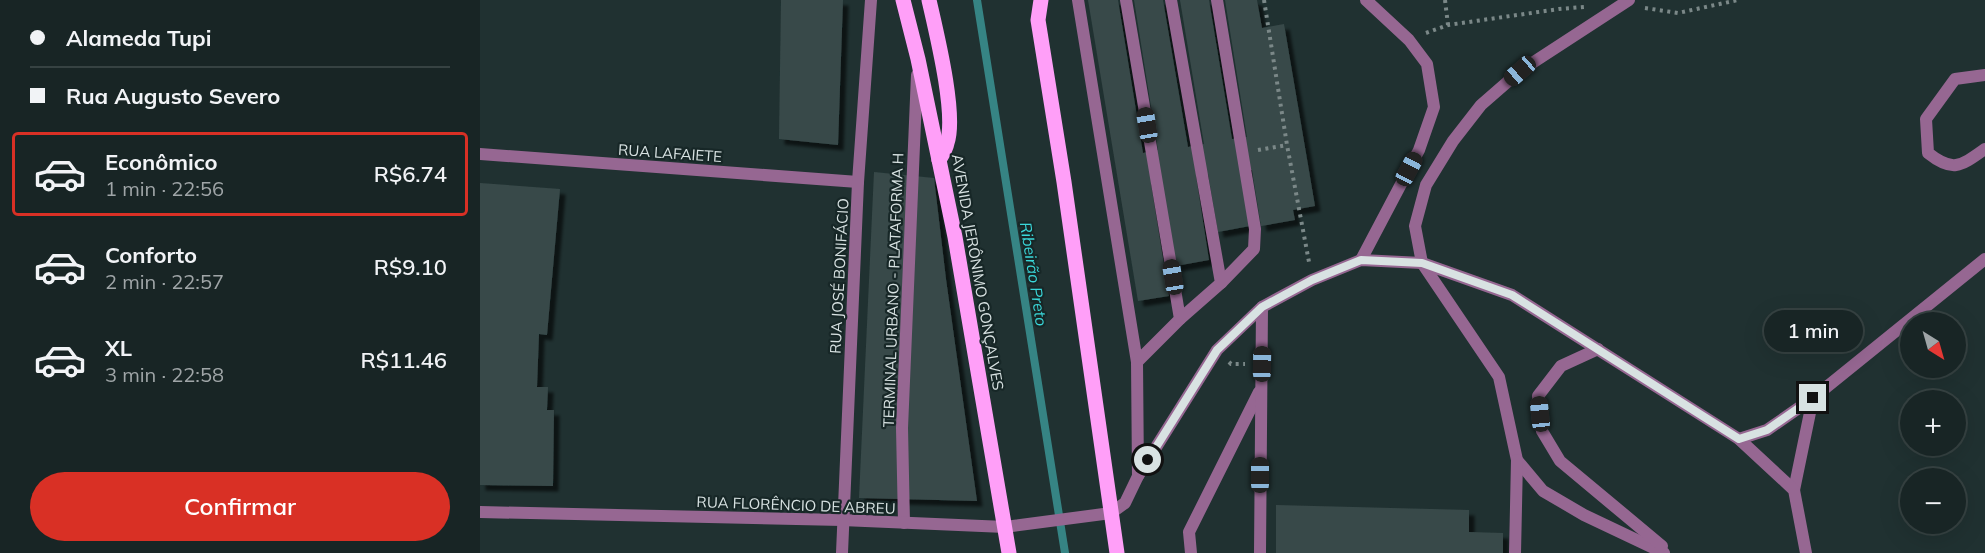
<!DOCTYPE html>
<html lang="pt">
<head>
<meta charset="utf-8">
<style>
	body { margin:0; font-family:Mulish,sans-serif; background:#253132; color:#f1f3f6; height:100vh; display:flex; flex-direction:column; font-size:22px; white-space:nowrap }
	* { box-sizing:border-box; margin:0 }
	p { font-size:20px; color:#9fa5a7 }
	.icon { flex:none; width:33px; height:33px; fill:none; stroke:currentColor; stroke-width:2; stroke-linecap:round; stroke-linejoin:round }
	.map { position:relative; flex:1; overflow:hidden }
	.details { display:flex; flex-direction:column; background:#182525; width:480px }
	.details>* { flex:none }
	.top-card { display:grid; align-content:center; height:132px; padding:0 30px; background:#182525 }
	.needle { width:39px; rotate:143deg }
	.fabs { position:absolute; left:1420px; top:312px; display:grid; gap:12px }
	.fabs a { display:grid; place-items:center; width:66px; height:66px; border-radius:50%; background:#182525; box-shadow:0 6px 24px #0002,0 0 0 2px #364242; font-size:30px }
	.end { position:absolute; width:27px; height:27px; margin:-14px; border:8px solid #d8e2e2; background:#111; box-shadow:0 0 0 3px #111 }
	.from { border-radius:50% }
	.bubble { position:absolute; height:42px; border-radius:21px; background:#182525; box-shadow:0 6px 24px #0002,0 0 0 2px #364242; font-size:20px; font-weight:600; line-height:42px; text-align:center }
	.car { position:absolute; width:18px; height:36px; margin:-18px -9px; border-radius:8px; box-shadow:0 0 4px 2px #0007; background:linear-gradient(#222 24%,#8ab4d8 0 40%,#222 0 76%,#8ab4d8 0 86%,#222 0) }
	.top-card b { display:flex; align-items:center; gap:21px; height:57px; font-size:22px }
	.top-card b+b { border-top:2px solid #364242 }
	.top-card i { width:15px; height:15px; background:#f1f3f6 }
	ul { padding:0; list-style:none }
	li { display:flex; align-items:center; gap:18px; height:84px; margin:0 12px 9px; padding:0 18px; border:3px solid transparent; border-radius:6px }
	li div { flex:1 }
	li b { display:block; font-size:22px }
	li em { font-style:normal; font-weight:600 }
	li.on { border-color:#d93025 }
	li>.icon { width:54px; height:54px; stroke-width:1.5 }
	.cta { display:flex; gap:12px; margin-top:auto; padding:12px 30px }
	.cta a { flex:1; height:69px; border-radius:36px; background:#d93025; color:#fff; font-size:24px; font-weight:600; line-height:69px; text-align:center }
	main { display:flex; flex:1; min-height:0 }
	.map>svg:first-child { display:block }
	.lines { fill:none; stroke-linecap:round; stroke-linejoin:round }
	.stream { stroke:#368484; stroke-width:8 }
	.building { fill:#384949; filter:url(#shadow) }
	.path { stroke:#7b8888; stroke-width:4; stroke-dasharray:3 4.5; stroke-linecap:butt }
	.lane { stroke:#966792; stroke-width:12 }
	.street { stroke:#966792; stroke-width:12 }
	.primary { stroke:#ff9ff8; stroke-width:15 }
	.route { stroke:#d8e2e2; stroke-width:8 }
	.labels { text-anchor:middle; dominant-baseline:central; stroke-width:4.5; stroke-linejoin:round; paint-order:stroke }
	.street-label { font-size:15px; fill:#d8e2e2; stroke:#172727 }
	.water-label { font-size:16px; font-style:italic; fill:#3ad7d9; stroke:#172727 }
</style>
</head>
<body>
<main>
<section class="details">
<div class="top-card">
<b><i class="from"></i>Alameda Tupi</b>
<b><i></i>Rua Augusto Severo</b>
</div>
<ul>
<li class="on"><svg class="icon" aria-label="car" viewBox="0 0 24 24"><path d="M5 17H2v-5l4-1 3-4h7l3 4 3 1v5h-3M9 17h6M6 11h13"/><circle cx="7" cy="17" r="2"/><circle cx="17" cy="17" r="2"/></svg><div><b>Econômico</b><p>1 min · 22:56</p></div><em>R$6.74</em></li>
<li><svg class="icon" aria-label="car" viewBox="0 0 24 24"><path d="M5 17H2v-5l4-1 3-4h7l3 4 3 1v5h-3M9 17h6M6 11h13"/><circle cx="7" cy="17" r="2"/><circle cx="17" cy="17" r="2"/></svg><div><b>Conforto</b><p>2 min · 22:57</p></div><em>R$9.10</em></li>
<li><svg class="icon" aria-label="car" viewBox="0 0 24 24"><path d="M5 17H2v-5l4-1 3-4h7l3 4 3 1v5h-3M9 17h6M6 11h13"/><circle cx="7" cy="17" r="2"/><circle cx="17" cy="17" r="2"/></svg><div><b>XL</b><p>3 min · 22:58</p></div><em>R$11.46</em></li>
</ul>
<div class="cta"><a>Confirmar</a></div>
</section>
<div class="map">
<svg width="1505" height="553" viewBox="0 0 1505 553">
	<defs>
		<filter id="shadow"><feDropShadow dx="5.5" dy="5.5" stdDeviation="1.5" flood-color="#0009"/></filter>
	</defs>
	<rect width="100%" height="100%" fill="#203131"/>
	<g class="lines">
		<path class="stream" d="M 497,0 L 585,553"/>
	</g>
	<g class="building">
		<path d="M 301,0 L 363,0 L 358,145 L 299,139 Z"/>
		<path d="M 608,0 L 638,0 L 663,153 L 678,150 L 654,0 L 683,0 L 708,147 L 724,144 L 700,0 L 729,0 L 752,139 L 767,137 L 745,0 L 777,0 L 782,28 L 804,24 L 835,206 L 813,210 L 815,220 L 781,226 L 772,170 L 761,172 L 770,226 L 738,232 L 728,174 L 716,176 L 729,260 L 696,266 L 682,182 L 671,184 L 689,296 L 658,301 Z"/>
		<path d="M 394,172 L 454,178 L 466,279 L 497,501 L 379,498 Z"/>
		<path d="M 0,183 L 80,189 L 67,335 L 59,334 L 57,387 L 68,387 L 67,410 L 74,410 L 73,486 L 0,485 Z"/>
		<path d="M 796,505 L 989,510 L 989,532 L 1023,533 L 1023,553 L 796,553 Z"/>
	</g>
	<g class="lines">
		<g class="path">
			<path d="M 784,0 L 807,145 L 829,262"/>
			<path d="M 965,0 L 968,25"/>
			<path d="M 1165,8 L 1198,13 L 1258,0"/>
			<path d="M 946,33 L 968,25 L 1079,9 L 1104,7"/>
			<path d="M 778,150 L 807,145"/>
			<path d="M 749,362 L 751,364 L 765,364"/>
		</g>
		<g class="lane">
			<path d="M 598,0 L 657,362"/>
			<path d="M 646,0 L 700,319 L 657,362 L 658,476"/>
			<path d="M 691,0 L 741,283 L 700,319"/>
			<path d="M 737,0 L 775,229 L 774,249 L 741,283"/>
			<path d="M 1505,75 L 1475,79 L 1446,119 L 1448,153 C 1473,173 1481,166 1505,149"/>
			<path d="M 942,263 L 1019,377 L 1037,460 L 1063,491 L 1104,515 L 1184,553"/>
			<path d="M 1118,349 L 1081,366 L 1058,396 L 1062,431 L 1080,461 L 1182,546"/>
			<path d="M 424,523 L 422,428 L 437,75"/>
			<path d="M 711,553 L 709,532 L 779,392"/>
			<path d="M 780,553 L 782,307"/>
			<path d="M 1035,553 L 1037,460"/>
		</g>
		<g class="street">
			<path d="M 0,154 L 378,182"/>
			<path d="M 881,260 L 939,150 L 954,107 L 947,64 L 929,40 L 886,0"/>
			<path d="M 942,263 L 935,226 L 946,185 L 973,141 L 1001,105 L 1040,71 L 1149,0"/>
			<path d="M 1259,439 L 1287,430 L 1333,398 L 1505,259"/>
			<path d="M 1314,490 L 1333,398"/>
			<path d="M 0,512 L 362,520 L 525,527 L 631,513 L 645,503 L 658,476 L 737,350 L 782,307 L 832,280 L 881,260 L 942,263 L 1032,295 L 1259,439 L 1314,490 L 1326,553"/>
			<path d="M 362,553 L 378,182 L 391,0"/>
		</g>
		<g class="primary">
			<path d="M 423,0 L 438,59 L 475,237 L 529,553"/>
			<path d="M 449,0 C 456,31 477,115 467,143 C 466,149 462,155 459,160"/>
			<path d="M 561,0 L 558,20 L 584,182 L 637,553"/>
		</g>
	</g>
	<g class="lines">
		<path class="route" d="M 668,460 L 737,350 L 782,307 L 832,280 L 881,260 L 942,263 L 1032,295 L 1259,439 L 1287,430 L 1333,398"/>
	</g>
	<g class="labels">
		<g class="street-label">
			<text transform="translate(190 153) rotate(4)">RUA LAFAIETE</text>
			<text transform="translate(498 272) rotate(80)">AVENIDA JERÔNIMO GONÇALVES</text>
			<text transform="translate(359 276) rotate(-87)">RUA JOSÉ BONIFÁCIO</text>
			<text transform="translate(413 290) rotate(-88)">TERMINAL URBANO - PLATAFORMA H</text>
			<text transform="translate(316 505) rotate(2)">RUA FLORÊNCIO DE ABREU</text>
		</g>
		<g class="water-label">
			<text transform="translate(554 274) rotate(81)">Ribeirão Preto</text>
		</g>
	</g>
</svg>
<div class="fabs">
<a><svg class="needle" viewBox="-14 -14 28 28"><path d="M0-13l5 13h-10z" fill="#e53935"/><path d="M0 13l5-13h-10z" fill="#9fa5a7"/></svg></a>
<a>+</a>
<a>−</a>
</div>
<i class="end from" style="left:668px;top:460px"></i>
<i class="end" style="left:1333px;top:398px"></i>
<div class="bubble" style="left:1284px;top:310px;width:99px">1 min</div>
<i class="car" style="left:1040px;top:71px;rotate:229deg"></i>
<i class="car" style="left:667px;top:125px;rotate:351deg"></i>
<i class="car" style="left:929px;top:169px;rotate:28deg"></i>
<i class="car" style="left:693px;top:277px;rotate:351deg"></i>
<i class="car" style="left:782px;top:364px;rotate:1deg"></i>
<i class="car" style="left:1060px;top:414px;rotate:354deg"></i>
<i class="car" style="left:780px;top:475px;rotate:0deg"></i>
</div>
</main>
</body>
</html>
